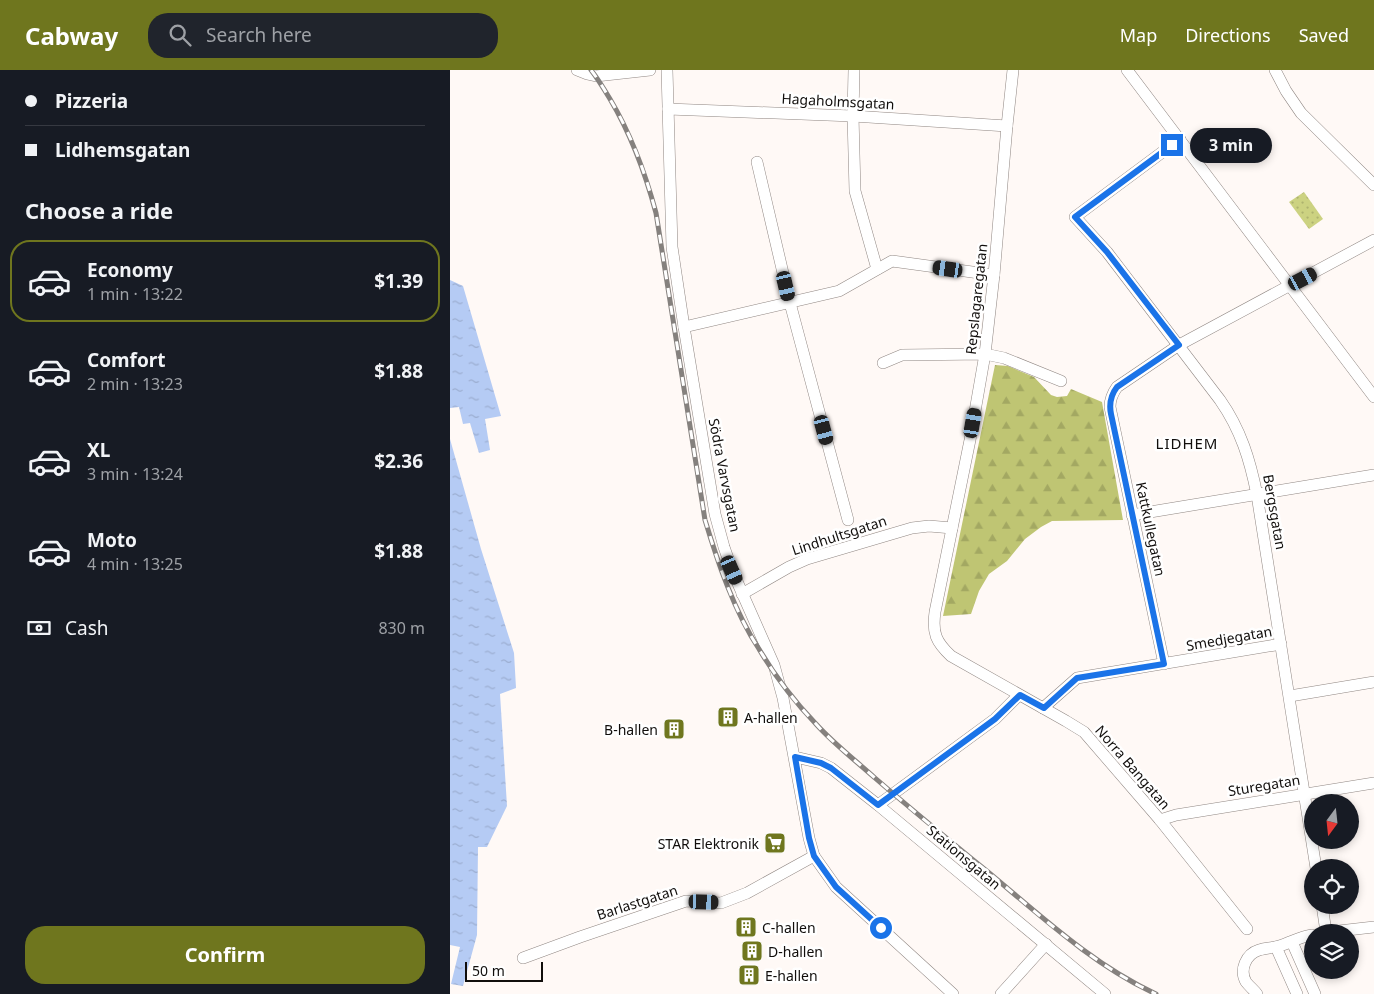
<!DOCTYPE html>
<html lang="en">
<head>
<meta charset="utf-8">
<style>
	body { margin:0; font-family:"Noto Sans",sans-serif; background:#20242c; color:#f1f3f6; height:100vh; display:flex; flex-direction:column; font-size:19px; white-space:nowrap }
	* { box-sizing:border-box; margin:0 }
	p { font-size:16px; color:#9ea1a6 }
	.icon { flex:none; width:28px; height:28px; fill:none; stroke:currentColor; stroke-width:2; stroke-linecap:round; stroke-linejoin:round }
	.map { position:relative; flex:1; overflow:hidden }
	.side { display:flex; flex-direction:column; background:#171b24; width:450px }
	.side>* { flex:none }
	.hud { display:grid; align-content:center; height:110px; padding:0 25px; background:#171b24 }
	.needle { width:32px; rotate:195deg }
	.tools { position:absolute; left:854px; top:724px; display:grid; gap:10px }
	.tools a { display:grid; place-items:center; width:55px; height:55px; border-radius:50%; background:#171b24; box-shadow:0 2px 8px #0003; font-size:25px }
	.scale { position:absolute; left:15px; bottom:12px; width:78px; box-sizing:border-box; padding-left:5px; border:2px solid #110e0c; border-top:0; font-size:14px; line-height:18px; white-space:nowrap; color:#110e0c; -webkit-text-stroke:4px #fff; paint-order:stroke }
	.end { position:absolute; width:22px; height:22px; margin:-11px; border:6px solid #1a73e8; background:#fff; box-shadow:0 0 0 2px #fff }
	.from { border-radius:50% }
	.bubble { position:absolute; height:35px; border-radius:18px; background:#171b24; box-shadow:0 2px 8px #0003; font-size:16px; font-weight:700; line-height:35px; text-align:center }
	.car { position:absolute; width:15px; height:30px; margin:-15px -8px; border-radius:6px; box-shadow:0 0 4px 1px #0007; background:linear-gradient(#222 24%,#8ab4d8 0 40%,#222 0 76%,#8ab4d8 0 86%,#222 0) }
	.hud b { display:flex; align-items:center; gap:18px; height:48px; font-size:19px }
	.hud b+b { border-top:1px solid #363941 }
	.hud i { width:12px; height:12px; background:#f1f3f6 }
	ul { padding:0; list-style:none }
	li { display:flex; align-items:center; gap:15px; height:82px; margin:0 10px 8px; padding:0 15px; border:2px solid transparent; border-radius:20px }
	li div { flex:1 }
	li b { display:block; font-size:19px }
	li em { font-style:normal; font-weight:700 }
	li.active { border-color:#6f761e }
	li>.icon { width:45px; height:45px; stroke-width:1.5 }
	h2 { padding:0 25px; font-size:22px; line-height:60px }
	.pay { display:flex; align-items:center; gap:12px; height:55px; padding:0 25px; font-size:19px }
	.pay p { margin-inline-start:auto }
	.primary-button { display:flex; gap:10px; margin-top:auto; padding:10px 25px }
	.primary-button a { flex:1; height:58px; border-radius:20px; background:#6f761e; color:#fff; font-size:20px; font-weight:700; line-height:58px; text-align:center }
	header { display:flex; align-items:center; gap:30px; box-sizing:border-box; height:70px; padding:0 25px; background:#6f761e; color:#fff }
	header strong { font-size:24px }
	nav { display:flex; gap:28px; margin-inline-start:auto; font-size:18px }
	.search { width:350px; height:45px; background:#20242c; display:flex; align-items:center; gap:12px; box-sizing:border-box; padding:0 18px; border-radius:20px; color:#9ea1a6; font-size:19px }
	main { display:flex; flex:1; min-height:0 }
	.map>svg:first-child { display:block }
	.forest { fill:url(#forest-firs) }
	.park { fill:url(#park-dots) }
	.water { fill:url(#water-ripples) }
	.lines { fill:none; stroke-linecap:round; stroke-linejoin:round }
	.minor-casing { stroke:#908783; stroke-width:12 }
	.minor { stroke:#fff; stroke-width:11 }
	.rail-casing { stroke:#85817e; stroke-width:5 }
	.rail { stroke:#fff; stroke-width:3; stroke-dasharray:9; stroke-linecap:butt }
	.route { stroke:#1a73e8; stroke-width:6 }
	.labels { text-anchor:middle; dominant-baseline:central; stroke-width:5; stroke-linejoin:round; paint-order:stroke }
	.street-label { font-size:14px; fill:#110e0c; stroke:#fff }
	.poi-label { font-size:14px; fill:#110e0c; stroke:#fff; text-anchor:start }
	.neighbourhood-label { font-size:15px; letter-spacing:1px; fill:#110e0c; stroke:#fff }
</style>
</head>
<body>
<header>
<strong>Cabway</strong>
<div class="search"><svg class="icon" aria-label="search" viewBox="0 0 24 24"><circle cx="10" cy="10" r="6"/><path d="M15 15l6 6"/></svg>Search here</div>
<nav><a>Map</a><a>Directions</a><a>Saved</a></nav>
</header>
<main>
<section class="side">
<div class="hud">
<b><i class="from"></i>Pizzeria</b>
<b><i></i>Lidhemsgatan</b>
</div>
<h2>Choose a ride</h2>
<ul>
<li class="active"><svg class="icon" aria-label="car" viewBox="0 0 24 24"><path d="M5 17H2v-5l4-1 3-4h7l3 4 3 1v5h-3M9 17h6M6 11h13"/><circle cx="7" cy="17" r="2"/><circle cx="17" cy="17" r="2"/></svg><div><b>Economy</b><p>1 min · 13:22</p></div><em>$1.39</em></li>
<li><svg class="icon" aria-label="car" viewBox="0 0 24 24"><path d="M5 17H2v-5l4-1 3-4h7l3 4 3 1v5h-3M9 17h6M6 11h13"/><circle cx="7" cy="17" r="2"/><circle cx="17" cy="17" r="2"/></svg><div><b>Comfort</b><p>2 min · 13:23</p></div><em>$1.88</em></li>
<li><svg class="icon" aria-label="car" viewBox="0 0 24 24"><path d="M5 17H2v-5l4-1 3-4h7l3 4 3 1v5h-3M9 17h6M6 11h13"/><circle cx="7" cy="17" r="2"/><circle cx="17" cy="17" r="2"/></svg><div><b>XL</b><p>3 min · 13:24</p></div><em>$2.36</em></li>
<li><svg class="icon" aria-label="car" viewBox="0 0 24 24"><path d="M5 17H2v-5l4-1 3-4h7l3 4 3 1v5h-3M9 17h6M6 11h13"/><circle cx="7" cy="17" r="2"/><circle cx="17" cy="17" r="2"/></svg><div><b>Moto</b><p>4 min · 13:25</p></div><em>$1.88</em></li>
</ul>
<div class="pay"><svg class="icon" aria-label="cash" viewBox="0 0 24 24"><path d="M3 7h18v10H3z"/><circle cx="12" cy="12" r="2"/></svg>Cash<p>830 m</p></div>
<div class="primary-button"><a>Confirm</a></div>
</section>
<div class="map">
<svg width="924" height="924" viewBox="0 0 924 924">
	<defs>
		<pattern id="forest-firs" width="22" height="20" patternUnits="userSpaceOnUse" patternTransform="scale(1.25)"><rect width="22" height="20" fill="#bfc573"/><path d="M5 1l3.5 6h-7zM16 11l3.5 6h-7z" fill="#a3a862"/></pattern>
		<pattern id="park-dots" width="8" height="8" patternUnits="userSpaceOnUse" patternTransform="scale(1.25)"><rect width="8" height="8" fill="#ccd281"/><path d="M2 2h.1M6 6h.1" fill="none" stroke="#aeb36e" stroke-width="1.8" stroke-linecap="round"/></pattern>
		<pattern id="water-ripples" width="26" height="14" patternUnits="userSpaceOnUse" patternTransform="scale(1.25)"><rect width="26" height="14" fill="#b5cbf4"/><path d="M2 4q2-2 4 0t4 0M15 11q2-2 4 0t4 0" fill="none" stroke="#9badd0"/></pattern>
	</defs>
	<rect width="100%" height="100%" fill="#fff9f6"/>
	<path class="forest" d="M 545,295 L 558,296 L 584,307 L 601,325 L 607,327 L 617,326 L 621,319 L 652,332 L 673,450 L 602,451 L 591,457 L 575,469 L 557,491 L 539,504 L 529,521 L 521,544 L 493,546 Z"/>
	<path class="park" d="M 854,122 L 873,149 L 859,159 L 839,132 Z"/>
	<g class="water">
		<path d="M 0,210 L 13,216 L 51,346 L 35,349 L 40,380 L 29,383 L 20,353 L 13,354 L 9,337 L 0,338 Z"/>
		<path d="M 0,369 L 31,479 L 64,583 L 66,618 L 50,624 L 57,736 L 37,777 L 28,777 L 27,865 L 13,916 L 1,914 L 10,877 L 0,875 Z"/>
	</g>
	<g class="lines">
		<g class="minor-casing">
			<g id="minor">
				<path d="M 127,0 L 137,4 L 146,6 L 200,0"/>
				<path d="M 217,0 L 222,177 L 234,257 L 265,444 L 274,477 L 282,500 L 324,595 L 333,628 L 359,768 L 364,786 L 386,817 L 503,924"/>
				<path d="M 404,0 L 403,46 L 405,121 L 427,199"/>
				<path d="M 563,0 L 557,56 L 544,205 L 535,284 L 520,370 L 485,542 C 482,563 486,572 501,586 L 616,651 L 634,662 L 710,750 L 797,859"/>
				<path d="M 677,0 L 924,327"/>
				<path d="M 825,0 L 836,21 L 851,43 L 924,115"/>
				<path d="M 218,39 L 403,46 L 557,56"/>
				<path d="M 730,69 L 625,147 L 657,182 L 770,330 C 791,360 800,390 807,425 L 866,798"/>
				<path d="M 307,92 L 340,233 L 398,450"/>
				<path d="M 234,257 L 389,221 L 442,191 L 544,205"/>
				<path d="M 433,293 L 452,285 L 535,284 L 554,288 L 611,311"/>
				<path d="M 682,445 L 924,405"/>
				<path d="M 292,524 L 339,497 L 357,489 L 462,458 L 479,456 L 502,458"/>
				<path d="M 714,594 L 660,337 C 660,329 662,324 667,317 L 729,275 L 924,170"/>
				<path d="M 840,626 L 924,612"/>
				<path d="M 593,638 L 627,608 L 831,574"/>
				<path d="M 345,687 L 371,693 L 381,698 L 428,735 L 655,924"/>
				<path d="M 428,735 L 545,649 L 569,625"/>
				<path d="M 710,750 L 726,745 L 924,713"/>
				<path d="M 872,835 L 876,862"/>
				<path d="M 880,862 L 924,857"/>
				<path d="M 842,872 L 865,924"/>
				<path d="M 826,877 L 847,924"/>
				<path d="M 73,888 L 130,867 L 236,831 L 271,833 L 297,823 L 364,786"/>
				<path d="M 551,924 L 596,874"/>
				<path d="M 807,924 C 804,920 799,916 796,912 C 789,900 796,884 809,880 C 815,878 822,878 829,876 C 840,873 851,866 862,865"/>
			</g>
		</g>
		<use href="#minor" class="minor"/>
		<g class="rail-casing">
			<path id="rail" d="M 141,0 C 148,9 154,19 160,29 C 182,66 195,102 206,143 L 255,450 C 268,493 284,541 309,579 C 325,606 344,631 366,654 C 384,674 405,690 425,708 C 462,740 500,771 538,802 C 591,846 643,895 706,924"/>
		</g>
		<use href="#rail" class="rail"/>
	</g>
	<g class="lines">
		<path class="route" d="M 431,858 L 386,817 L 364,786 L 359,768 L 345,687 L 371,693 L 381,698 L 428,735 L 545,649 L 570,625 L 594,638 L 627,608 L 714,594 L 661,344 C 659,334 660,326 667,317 L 729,275 L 657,182 L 625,147 L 722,75"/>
	</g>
	<defs>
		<g id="building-square" transform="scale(1.125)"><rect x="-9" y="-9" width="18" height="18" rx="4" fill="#6f761e" stroke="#fff"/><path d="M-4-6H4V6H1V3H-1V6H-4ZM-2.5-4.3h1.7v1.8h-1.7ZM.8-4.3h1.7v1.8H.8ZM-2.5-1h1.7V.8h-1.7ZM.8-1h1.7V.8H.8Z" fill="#fff"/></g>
		<g id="supermarket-square" transform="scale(1.125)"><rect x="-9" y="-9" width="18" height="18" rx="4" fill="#6f761e" stroke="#fff"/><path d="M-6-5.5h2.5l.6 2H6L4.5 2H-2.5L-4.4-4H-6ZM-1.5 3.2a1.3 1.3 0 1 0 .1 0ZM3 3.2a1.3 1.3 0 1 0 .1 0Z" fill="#fff"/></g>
	</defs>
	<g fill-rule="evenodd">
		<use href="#building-square" x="278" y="647"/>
		<use href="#building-square" x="224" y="659"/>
		<use href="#supermarket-square" x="325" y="773"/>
		<use href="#building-square" x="296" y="857"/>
		<use href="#building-square" x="302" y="881"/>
		<use href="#building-square" x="299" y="905"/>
	</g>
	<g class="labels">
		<g class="street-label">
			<text transform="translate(388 31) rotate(3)">Hagaholmsgatan</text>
			<text transform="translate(526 229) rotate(-84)">Repslagaregatan</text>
			<text transform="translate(275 405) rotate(79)">Södra Varvsgatan</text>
			<text transform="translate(825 442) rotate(80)">Bergsgatan</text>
			<text transform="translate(701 459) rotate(78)">Kattkullegatan</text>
			<text transform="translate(389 465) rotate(-18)">Lindhultsgatan</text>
			<text transform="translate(779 568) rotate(-10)">Smedjegatan</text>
			<text transform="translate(683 697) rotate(49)">Norra Bangatan</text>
			<text transform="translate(814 715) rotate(-9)">Sturegatan</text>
			<text transform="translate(514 787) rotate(40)">Stationsgatan</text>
			<text transform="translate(187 832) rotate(-18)">Barlastgatan</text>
		</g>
		<g class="poi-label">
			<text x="294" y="647">A-hallen</text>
			<text x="208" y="659" text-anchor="end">B-hallen</text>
			<text x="309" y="773" text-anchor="end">STAR Elektronik</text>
			<text x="312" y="857">C-hallen</text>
			<text x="318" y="881">D-hallen</text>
			<text x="315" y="905">E-hallen</text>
		</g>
		<g class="neighbourhood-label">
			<text x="737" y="373">LIDHEM</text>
		</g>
	</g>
</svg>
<div class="tools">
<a><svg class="needle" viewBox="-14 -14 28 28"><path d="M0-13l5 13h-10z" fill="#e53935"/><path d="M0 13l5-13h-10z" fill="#9ea1a6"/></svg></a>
<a><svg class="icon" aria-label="locate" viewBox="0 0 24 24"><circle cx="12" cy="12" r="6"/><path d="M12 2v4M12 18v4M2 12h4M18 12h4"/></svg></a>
<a><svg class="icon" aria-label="layers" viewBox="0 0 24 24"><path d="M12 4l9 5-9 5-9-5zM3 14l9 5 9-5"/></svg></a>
</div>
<div class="scale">50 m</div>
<i class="end from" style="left:431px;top:858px"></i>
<i class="end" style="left:722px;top:75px"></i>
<div class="bubble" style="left:740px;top:58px;width:82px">3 min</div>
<i class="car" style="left:498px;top:199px;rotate:278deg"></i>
<i class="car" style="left:853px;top:209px;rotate:62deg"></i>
<i class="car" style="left:336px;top:216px;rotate:167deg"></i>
<i class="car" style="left:523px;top:353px;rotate:10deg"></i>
<i class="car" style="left:374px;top:360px;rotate:165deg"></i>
<i class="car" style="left:282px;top:500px;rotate:156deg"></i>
<i class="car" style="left:254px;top:832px;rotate:92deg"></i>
</div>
</main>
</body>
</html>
